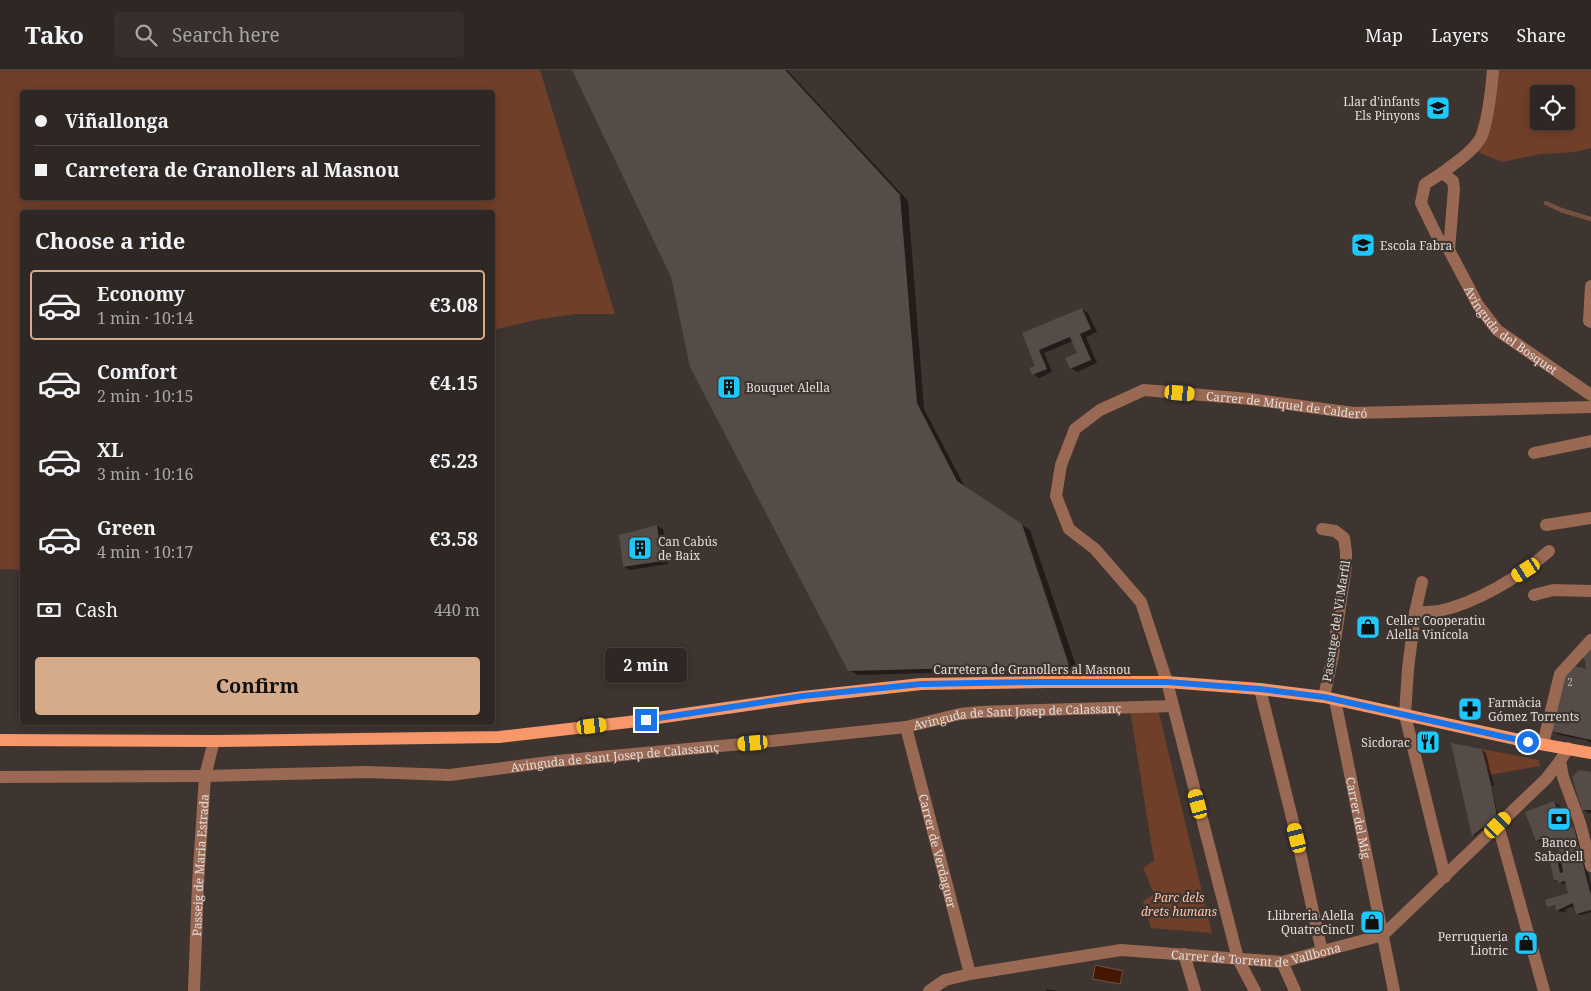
<!DOCTYPE html>
<html lang="en">
<head>
<meta charset="utf-8">
<style>
	body { margin:0; font-family:"Noto Serif",serif; background:#362f2c; color:#f1f3f6; height:100vh; display:flex; flex-direction:column; font-size:19px; white-space:nowrap }
	* { box-sizing:border-box; margin:0 }
	p { font-size:16px; color:#a7a5a6 }
	.icon { flex:none; width:28px; height:28px; fill:none; stroke:currentColor; stroke-width:2; stroke-linecap:round; stroke-linejoin:round }
	.map { position:relative; flex:1; overflow:hidden }
	.sheet { position:absolute; left:20px; top:140px; width:475px; height:515px; display:flex; flex-direction:column; background:#2e2724; border-radius:5px; box-shadow:0 2px 12px #0003,0 0 0 1px #494441 }
	.sheet>* { flex:none }
	.top-card { position:absolute; left:20px; top:20px; width:475px; height:110px; border-radius:5px; box-shadow:0 2px 12px #0003,0 0 0 1px #494441; display:grid; align-content:center; height:110px; padding:0 15px; background:#2e2724 }
	.fabs { position:absolute; left:1530px; top:15px; display:grid; gap:10px }
	.fabs a { display:grid; place-items:center; width:45px; height:45px; border-radius:5px; background:#2e2724; box-shadow:0 2px 12px #0003,0 0 0 1px #494441; font-size:25px }
	.end { position:absolute; width:22px; height:22px; margin:-11px; border:6px solid #1a73e8; background:#fff; box-shadow:0 0 0 2px #fff }
	.from { border-radius:50% }
	.bubble { position:absolute; height:35px; border-radius:5px; background:#2e2724; box-shadow:0 2px 12px #0003,0 0 0 1px #494441; font-size:16px; font-weight:700; line-height:35px; text-align:center }
	.car { position:absolute; width:15px; height:30px; margin:-15px -8px; border-radius:6px; box-shadow:0 0 4px 1px #0007; background:linear-gradient(#f5c518 24%,#345 0 40%,#f5c518 0 76%,#345 0 86%,#f5c518 0) }
	.top-card b { display:flex; align-items:center; gap:18px; height:48px; font-size:19px }
	.top-card b+b { border-top:1px solid #494441 }
	.top-card i { width:12px; height:12px; background:#f1f3f6 }
	ul { padding:0; list-style:none }
	li { display:flex; align-items:center; gap:15px; height:70px; margin:0 10px 8px; padding:0 5px; border:2px solid transparent; border-radius:5px }
	li div { flex:1 }
	li b { display:block; font-size:19px }
	li em { font-style:normal; font-weight:700 }
	li.current { border-color:#d6ab8b }
	li>.icon { width:45px; height:45px; stroke-width:1.5 }
	h2 { padding:0 15px; font-size:22px; line-height:60px }
	.pay { display:flex; align-items:center; gap:12px; height:55px; padding:0 15px; font-size:19px }
	.pay p { margin-inline-start:auto }
	.button { display:flex; gap:10px; margin-top:auto; padding:10px 15px }
	.button a { flex:1; height:58px; border-radius:5px; background:#d6ab8b; color:#111; font-size:20px; font-weight:700; line-height:58px; text-align:center }
	header { display:flex; align-items:center; gap:30px; box-sizing:border-box; height:70px; padding:0 25px; background:#2e2724; border-bottom:1px solid #494441 }
	header strong { font-size:24px }
	nav { display:flex; gap:28px; margin-inline-start:auto; font-size:18px }
	.search { width:350px; height:45px; background:#362f2c; display:flex; align-items:center; gap:12px; box-sizing:border-box; padding:0 18px; border-radius:5px; color:#a7a5a6; font-size:19px }
	.map>svg:first-child { display:block }
	.green { fill:#703f29; fill-rule:evenodd }
	.water { fill:#431700; stroke:#735241 }
	.shadow { fill:#0007 }
	.lines { fill:none; stroke-linecap:round; stroke-linejoin:round }
	.stream { stroke:#735241; stroke-width:4.5 }
	.building { fill:#564c47 }
	.minor { stroke:#996953; stroke-width:12 }
	.major { stroke:#f8976a; stroke-width:12 }
	.route { stroke:#1a73e8; stroke-width:6 }
	.labels { text-anchor:middle; dominant-baseline:central; stroke-width:4.5; stroke-linejoin:round; paint-order:stroke }
	.number-label { font-size:10px; fill:#bfb8b5 }
	.poi-label { font-size:12px; fill:#e2dcda; stroke:#3e3430; text-anchor:start }
	.street-label { font-size:12px; fill:#e2dcda; stroke:#3e3430 }
	.park-label { font-size:12px; font-style:italic; fill:#fec4aa; stroke:#3e3430 }
</style>
</head>
<body>
<header>
<strong>Tako</strong>
<div class="search"><svg class="icon" aria-label="search" viewBox="0 0 24 24"><circle cx="10" cy="10" r="6"/><path d="M15 15l6 6"/></svg>Search here</div>
<nav><a>Map</a><a>Layers</a><a>Share</a></nav>
</header>
<div class="map">
<svg width="1591" height="921" viewBox="0 0 1591 921">
	<rect width="100%" height="100%" fill="#3e3430"/>
	<g class="green">
		<path d="M 0,0 L 540,0 L 615,244 L 575,244 L 535,250 L 493,260 L 492,142 L 22,142 L 22,500 L 0,499 ZM 492,22 L 492,128 L 22,128 L 22,22 Z"/>
		<path d="M 1493,0 L 1591,0 L 1591,78 L 1576,82 L 1541,84 L 1502,92 L 1471,79 ZM 1539,24 L 1566,24 L 1566,51 L 1539,51 Z"/>
		<path d="M 1158,639 L 1212,863 L 1151,858 L 1143,831 L 1154,824 L 1143,798 L 1154,791 L 1130,640 Z"/>
		<path d="M 1482,679 L 1539,690 L 1540,696 L 1489,705 Z"/>
	</g>
	<path class="water" d="M 1095,895 L 1123,901 L 1120,914 L 1093,909 Z"/>
	<g class="shadow">
		<path d="M 574,0 L 787,0 L 908,131 L 924,339 L 965,417 L 1030,460 L 1077,599 L 858,605 L 849,600 L 672,206 Z"/>
		<path d="M 1082,239 L 1088,243 L 1097,262 L 1086,267 L 1097,293 L 1077,302 L 1071,298 L 1079,284 L 1073,271 L 1044,283 L 1052,302 L 1039,308 L 1033,304 L 1037,297 L 1023,264 Z"/>
		<path d="M 657,456 L 663,459 L 668,494 L 630,500 L 624,497 Z"/>
		<path d="M 1591,576 L 1591,673 L 1586,670 L 1560,665 L 1551,661 L 1588,601 Z"/>
		<path d="M 1453,675 L 1482,680 L 1486,683 L 1494,716 L 1492,716 L 1498,748 L 1474,766 Z"/>
		<path d="M 1591,704 L 1591,743 L 1589,743 L 1583,739 Z"/>
		<path d="M 1554,732 L 1560,736 L 1569,760 L 1574,759 L 1577,761 L 1591,816 L 1591,842 L 1581,845 L 1577,843 L 1575,836 L 1565,839 L 1566,841 L 1561,842 L 1557,840 L 1556,835 L 1548,836 L 1570,826 L 1567,813 L 1563,814 L 1555,810 L 1556,784 L 1562,788 L 1560,777 L 1553,778 L 1549,776 L 1548,771 L 1543,773 L 1537,770 Z"/>
		<path d="M 1046,919 L 1058,921 L 1046,921 Z"/>
	</g>
	<g class="lines">
		<path class="stream" d="M 1546,133 L 1561,140 L 1591,149"/>
	</g>
	<g class="building">
		<path d="M 572,0 L 785,0 L 900,125 L 917,333 L 957,411 L 1022,454 L 1069,595 L 848,601 L 690,297 L 671,207 Z"/>
		<path d="M 1082,238 L 1091,259 L 1080,264 L 1091,290 L 1070,299 L 1065,288 L 1077,283 L 1070,267 L 1039,280 L 1047,299 L 1032,305 L 1029,298 L 1035,296 L 1022,263 Z"/>
		<path d="M 657,455 L 662,491 L 623,497 L 619,465 Z"/>
		<path d="M 1591,574 L 1591,670 L 1550,661 L 1560,614 L 1571,595 L 1586,599 L 1585,591 L 1580,585 Z"/>
		<path d="M 1451,673 L 1482,679 L 1491,714 L 1497,747 L 1472,766 Z"/>
		<path d="M 1579,700 L 1591,702 L 1591,740 L 1582,740 L 1572,707 Z"/>
		<path d="M 1554,731 L 1565,759 L 1574,757 L 1591,826 L 1591,840 L 1576,844 L 1573,833 L 1556,841 L 1555,835 L 1547,837 L 1545,830 L 1568,823 L 1565,811 L 1558,813 L 1557,810 L 1554,810 L 1549,786 L 1556,783 L 1560,803 L 1563,802 L 1558,774 L 1548,777 L 1545,767 L 1536,771 L 1525,742 Z"/>
	</g>
	<g class="lines">
		<g class="minor">
			<path d="M 1442,103 C 1455,93 1471,83 1480,69 C 1487,59 1492,14 1493,0"/>
			<path id="s1" d="M 1449,180 L 1454,119 L 1453,111 L 1442,103 L 1425,114 L 1421,133 L 1438,168 L 1449,180 L 1478,235 L 1497,260 L 1591,325"/>
			<path d="M 1591,216 L 1589,251 L 1591,252"/>
			<path d="M 1534,383 L 1591,371"/>
			<path d="M 1546,455 L 1591,448"/>
			<path d="M 1322,459 L 1335,461 L 1344,468 L 1346,482 L 1346,496 L 1333,585 L 1324,627"/>
			<path d="M 1534,525 L 1553,520 L 1591,521"/>
			<path d="M 1415,543 L 1422,512"/>
			<path d="M 1260,619 L 1297,768 L 1322,882"/>
			<path id="s2" d="M 1335,630 L 1394,921"/>
			<path id="s3" d="M 906,657 L 970,904"/>
			<path d="M 1543,674 L 1560,604 L 1591,570"/>
			<path d="M 1560,691 L 1563,707 L 1580,753 L 1591,796"/>
			<path id="s4" d="M 0,707 L 205,706 L 367,702 L 450,705 L 557,691 L 753,673 L 906,657 L 960,644 L 979,642 L 1172,636"/>
			<path d="M 1498,755 L 1544,921"/>
			<path d="M 1445,807 L 1405,645 L 1408,599 L 1415,543 C 1423,542 1431,542 1439,541 C 1476,533 1520,507 1549,481"/>
			<path d="M 1184,884 L 1195,921"/>
			<path d="M 1282,892 L 1295,921"/>
			<path id="s5" d="M 194,921 L 198,814 L 205,706 L 214,671"/>
			<path id="s6" d="M 929,921 L 945,910 L 970,904 L 1121,880 L 1282,892 L 1383,865 L 1546,709 L 1560,691 L 1568,678"/>
			<path id="s7" d="M 1255,921 L 1238,889 L 1167,612 L 1141,532 L 1095,479 L 1069,459 L 1056,426 L 1061,395 L 1075,359 L 1100,340 L 1144,320 L 1249,329 L 1354,343 L 1591,337"/>
		</g>
		<path class="major" d="M 0,670 L 214,671 L 499,667 L 629,652 L 803,627 L 921,614 L 1047,612 L 1167,612 L 1260,619 L 1324,627 L 1529,672 L 1591,683"/>
	</g>
	<g class="lines">
		<path class="route" d="M 646,650 L 803,626 L 921,614 L 1029,612 L 1167,612 L 1260,619 L 1324,627 L 1528,672"/>
	</g>
	<defs>
		<g id="school-square" transform="scale(1.25)"><rect x="-9" y="-9" width="18" height="18" rx="4" fill="#1dc9fc" stroke="#3e3430"/><path d="M0-5L7-2L0 1L-7-2ZM-4 1L0 2.5L4 1V4Q0 6-4 4Z" fill="#111"/></g>
		<g id="building-square" transform="scale(1.25)"><rect x="-9" y="-9" width="18" height="18" rx="4" fill="#1dc9fc" stroke="#3e3430"/><path d="M-4-6H4V6H1V3H-1V6H-4ZM-2.5-4.3h1.7v1.8h-1.7ZM.8-4.3h1.7v1.8H.8ZM-2.5-1h1.7V.8h-1.7ZM.8-1h1.7V.8H.8Z" fill="#111"/></g>
		<g id="shop-square" transform="scale(1.25)"><rect x="-9" y="-9" width="18" height="18" rx="4" fill="#1dc9fc" stroke="#3e3430"/><path d="M-5-2.5h2.3a2.7 3.5 0 0 1 5.4 0H5L5.5 6h-11ZM-1.5-2.5h3a1.5 2.3 0 0 0-3 0Z" fill="#111"/></g>
		<g id="pharmacy-square" transform="scale(1.25)"><rect x="-9" y="-9" width="18" height="18" rx="4" fill="#1dc9fc" stroke="#3e3430"/><path d="M-2-6h4v4h4v4h-4v4h-4v-4h-4v-4h4Z" fill="#111"/></g>
		<g id="restaurant-square" transform="scale(1.25)"><rect x="-9" y="-9" width="18" height="18" rx="4" fill="#1dc9fc" stroke="#3e3430"/><path d="M-5-6h1v4h1v-4h1v4h1v-4h1v5L-1.5 .5V6h-2V.5L-5-1ZM5-6V6H3V1.5H1.5Q1.5-4 5-6Z" fill="#111"/></g>
		<g id="bank-square" transform="scale(1.25)"><rect x="-9" y="-9" width="18" height="18" rx="4" fill="#1dc9fc" stroke="#3e3430"/><path d="M-6-4H6V4H-6ZM0-2.3a2.3 2.3 0 1 0 0 4.6a2.3 2.3 0 1 0 0-4.6Z" fill="#111"/></g>
	</defs>
	<g fill-rule="evenodd">
		<use href="#school-square" x="1438" y="38"/>
		<use href="#school-square" x="1363" y="175"/>
		<use href="#building-square" x="729" y="317"/>
		<use href="#building-square" x="640" y="478"/>
		<use href="#shop-square" x="1368" y="557"/>
		<use href="#pharmacy-square" x="1470" y="639"/>
		<use href="#restaurant-square" x="1428" y="672"/>
		<use href="#bank-square" x="1559" y="749"/>
		<use href="#shop-square" x="1372" y="852"/>
		<use href="#shop-square" x="1526" y="873"/>
	</g>
	<g class="labels">
		<g class="number-label">
			<text x="1570" y="612">2</text>
		</g>
		<g class="poi-label">
			<text x="1420" y="31" text-anchor="end">Llar d'infants<tspan x="1420" dy="14">Els Pinyons</tspan></text>
			<text x="1380" y="175">Escola Fabra</text>
			<text x="746" y="317">Bouquet Alella</text>
			<text x="658" y="471">Can Cabús<tspan x="658" dy="14">de Baix</tspan></text>
			<text x="1386" y="550">Celler Cooperatiu<tspan x="1386" dy="14">Alella Vinícola</tspan></text>
			<text x="1488" y="632">Farmàcia<tspan x="1488" dy="14">Gómez Torrents</tspan></text>
			<text x="1410" y="672" text-anchor="end">Sicdorac</text>
			<text x="1559" y="772" text-anchor="middle">Banco<tspan x="1559" dy="14">Sabadell</tspan></text>
			<text x="1354" y="845" text-anchor="end">Llibreria Alella<tspan x="1354" dy="14">QuatreCincU</tspan></text>
			<text x="1508" y="866" text-anchor="end">Perruqueria<tspan x="1508" dy="14">Liotric</tspan></text>
		</g>
		<g class="street-label">
			<text stroke="none"><textPath href="#s1" startOffset="281">Avinguda del Bosquet</textPath></text>
			<text stroke="none"><textPath href="#s7" startOffset="838">Carrer de Miquel de Calderó</textPath></text>
			<text transform="translate(1336 551) rotate(-81)">Passatge del Vi Marfil</text>
			<text x="1032" y="599">Carretera de Granollers al Masnou</text>
			<text stroke="none"><textPath href="#s4" startOffset="1021">Avinguda de Sant Josep de Calassanç</textPath></text>
			<text stroke="none"><textPath href="#s4" startOffset="616">Avinguda de Sant Josep de Calassanç</textPath></text>
			<text stroke="none"><textPath href="#s2" startOffset="120">Carrer del Mig</textPath></text>
			<text stroke="none"><textPath href="#s3" startOffset="128">Carrer de Verdaguer</textPath></text>
			<text stroke="none"><textPath href="#s5" startOffset="126">Passeig de Maria Estrada</textPath></text>
			<text stroke="none"><textPath href="#s6" startOffset="334">Carrer de Torrent de Vallbona</textPath></text>
		</g>
		<g class="park-label">
			<text x="1179" y="827">Parc dels<tspan x="1179" dy="14">drets humans</tspan></text>
		</g>
	</g>
</svg>
<div class="fabs">
<a><svg class="icon" aria-label="locate" viewBox="0 0 24 24"><circle cx="12" cy="12" r="6"/><path d="M12 2v4M12 18v4M2 12h4M18 12h4"/></svg></a>
</div>
<i class="end from" style="left:1528px;top:672px"></i>
<i class="end" style="left:646px;top:650px"></i>
<div class="bubble" style="left:605px;top:578px;width:82px">2 min</div>
<i class="car" style="left:1180px;top:323px;rotate:95deg"></i>
<i class="car" style="left:1526px;top:500px;rotate:237deg"></i>
<i class="car" style="left:592px;top:656px;rotate:83deg"></i>
<i class="car" style="left:753px;top:673px;rotate:265deg"></i>
<i class="car" style="left:1198px;top:734px;rotate:345deg"></i>
<i class="car" style="left:1498px;top:755px;rotate:46deg"></i>
<i class="car" style="left:1297px;top:768px;rotate:346deg"></i>
<div class="top-card">
<b><i class="from"></i>Viñallonga</b>
<b><i></i>Carretera de Granollers al Masnou</b>
</div>
<section class="sheet">
<h2>Choose a ride</h2>
<ul>
<li class="current"><svg class="icon" aria-label="car" viewBox="0 0 24 24"><path d="M5 17H2v-5l4-1 3-4h7l3 4 3 1v5h-3M9 17h6M6 11h13"/><circle cx="7" cy="17" r="2"/><circle cx="17" cy="17" r="2"/></svg><div><b>Economy</b><p>1 min · 10:14</p></div><em>€3.08</em></li>
<li><svg class="icon" aria-label="car" viewBox="0 0 24 24"><path d="M5 17H2v-5l4-1 3-4h7l3 4 3 1v5h-3M9 17h6M6 11h13"/><circle cx="7" cy="17" r="2"/><circle cx="17" cy="17" r="2"/></svg><div><b>Comfort</b><p>2 min · 10:15</p></div><em>€4.15</em></li>
<li><svg class="icon" aria-label="car" viewBox="0 0 24 24"><path d="M5 17H2v-5l4-1 3-4h7l3 4 3 1v5h-3M9 17h6M6 11h13"/><circle cx="7" cy="17" r="2"/><circle cx="17" cy="17" r="2"/></svg><div><b>XL</b><p>3 min · 10:16</p></div><em>€5.23</em></li>
<li><svg class="icon" aria-label="car" viewBox="0 0 24 24"><path d="M5 17H2v-5l4-1 3-4h7l3 4 3 1v5h-3M9 17h6M6 11h13"/><circle cx="7" cy="17" r="2"/><circle cx="17" cy="17" r="2"/></svg><div><b>Green</b><p>4 min · 10:17</p></div><em>€3.58</em></li>
</ul>
<div class="pay"><svg class="icon" aria-label="cash" viewBox="0 0 24 24"><path d="M3 7h18v10H3z"/><circle cx="12" cy="12" r="2"/></svg>Cash<p>440 m</p></div>
<div class="button"><a>Confirm</a></div>
</section>
</div>
</body>
</html>
